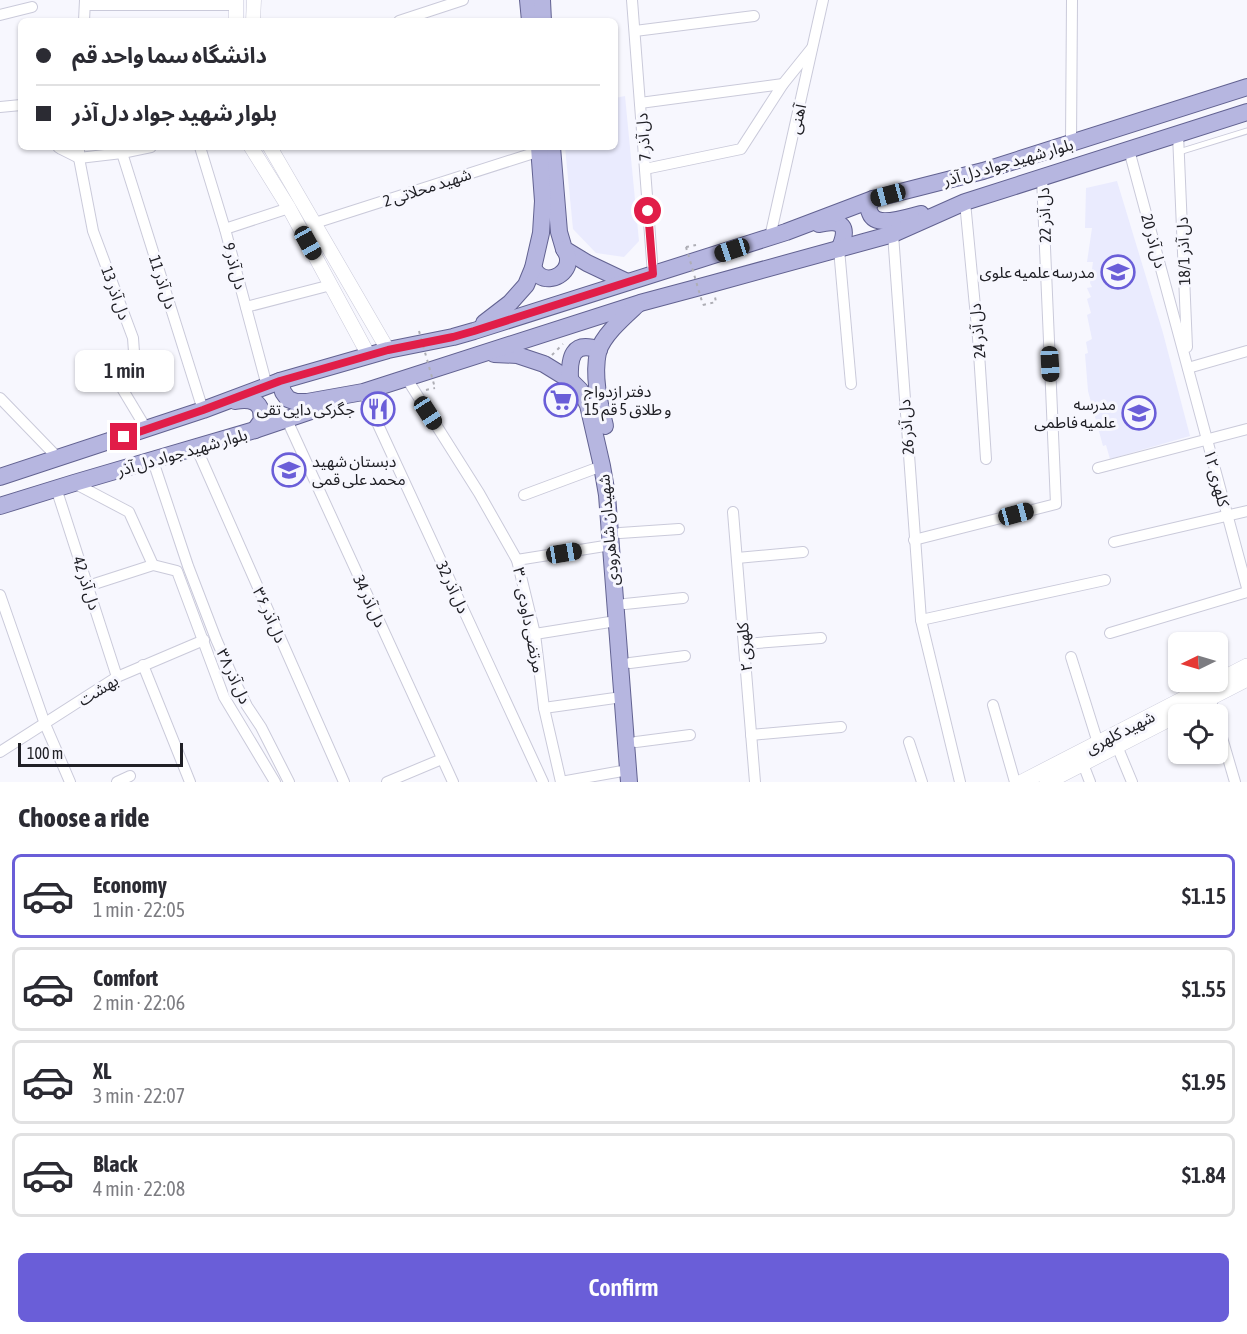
<!DOCTYPE html>
<html lang="en">
<head>
<meta charset="utf-8">
<style>
	body { margin:0; font-family:"Asap Condensed","Noto Sans Arabic",sans-serif; background:#f2f2f3; color:#2b2b33; height:100vh; display:flex; flex-direction:column; font-size:22px; white-space:nowrap }
	* { box-sizing:border-box; margin:0 }
	p { font-size:20px; color:#7c7c81 }
	.icon { flex:none; width:33px; height:33px; fill:none; stroke:currentColor; stroke-width:2; stroke-linecap:round; stroke-linejoin:round }
	.map { position:relative; height:782px; overflow:hidden }
	.side { display:flex; flex-direction:column; background:#fff; flex:1 }
	.side>* { flex:none }
	.hud { position:absolute; left:18px; top:18px; width:600px; height:132px; border-radius:9px; box-shadow:0 2px 4px #0004; display:grid; align-content:center; height:132px; padding:0 18px; background:#fff }
	.needle { width:39px; rotate:265deg }
	.controls { position:absolute; left:1168px; top:632px; display:grid; gap:12px }
	.controls a { display:grid; place-items:center; width:60px; height:60px; border-radius:9px; background:#fff; box-shadow:0 2px 4px #0004; font-size:30px }
	.scale { position:absolute; left:18px; bottom:15px; width:165px; box-sizing:border-box; padding-left:6px; border:3px solid #202026; border-top:0; font-size:16px; line-height:21px; white-space:nowrap; color:#202026; -webkit-text-stroke:4px #f7f7fe; paint-order:stroke }
	.end { position:absolute; width:27px; height:27px; margin:-14px; border:8px solid #e11d48; background:#fff; box-shadow:0 0 0 3px #fff }
	.from { border-radius:50% }
	.bubble { position:absolute; height:42px; border-radius:9px; background:#fff; box-shadow:0 2px 4px #0004; font-size:20px; font-weight:600; line-height:42px; text-align:center }
	.car { position:absolute; width:18px; height:36px; margin:-18px -9px; border-radius:8px; box-shadow:0 0 4px 2px #0007; background:linear-gradient(#222 24%,#8ab4d8 0 40%,#222 0 76%,#8ab4d8 0 86%,#222 0) }
	.hud b { display:flex; align-items:center; gap:21px; height:57px; font-size:22px }
	.hud b+b { border-top:2px solid #e1e1e2 }
	.hud i { width:15px; height:15px; background:#2b2b33 }
	ul { padding:0; list-style:none }
	li { display:flex; align-items:center; gap:18px; height:84px; margin:0 12px 9px; padding:0 6px; border:3px solid #e1e1e2; border-radius:9px }
	li div { flex:1 }
	li b { display:block; font-size:22px }
	li em { font-style:normal; font-weight:600 }
	li.on { border-color:#6a5ed8 }
	li>.icon { width:54px; height:54px; stroke-width:1.5 }
	h2 { padding:0 18px; font-size:27px; line-height:72px }
	.primary-button { display:flex; gap:12px; margin-top:auto; padding:12px 18px }
	.primary-button a { flex:1; height:69px; border-radius:9px; background:#6a5ed8; color:#fff; font-size:24px; font-weight:600; line-height:69px; text-align:center }
	.map>svg:first-child { display:block }
	.built { fill:#eaebfe }
	.lines { fill:none; stroke-linecap:round; stroke-linejoin:round }
	.service-casing { stroke:#cacada; stroke-width:7 }
	.minor-casing { stroke:#cacada; stroke-width:12 }
	.tertiary-casing { stroke:#cacada; stroke-width:15 }
	.secondary-casing { stroke:#cacada; stroke-width:16 }
	.primary-casing { stroke:#626291; stroke-width:18 }
	.path { stroke:#aeaeb5; stroke-width:2; stroke-dasharray:3 4.5; stroke-linecap:butt }
	.service { stroke:#fff; stroke-width:5 }
	.minor { stroke:#fff; stroke-width:10 }
	.tertiary { stroke:#fff; stroke-width:14 }
	.secondary { stroke:#fff; stroke-width:15 }
	.primary { stroke:#b6b6e0; stroke-width:16 }
	.path-bridge { stroke:#aeaeb5; stroke-width:2; stroke-dasharray:3 4.5; stroke-linecap:butt }
	.route { stroke:#e11d48; stroke-width:8 }
	.labels { text-anchor:middle; dominant-baseline:central; stroke-width:6; stroke-linejoin:round; paint-order:stroke }
	.street-label { font-size:16px; fill:#202026; stroke:#f7f7fe }
	.poi-label { font-size:16px; fill:#202026; stroke:#f7f7fe; text-anchor:end }
</style>
</head>
<body>
<div class="map">
<svg width="1247" height="782" viewBox="0 0 1247 782">
	<rect width="100%" height="100%" fill="#f7f7fe"/>
	<g class="built">
		<path d="M 625,96 L 639,241 L 624,257 L 596,253 L 573,229 L 565,147 L 615,147 L 615,98 Z"/>
		<path d="M 1117,181 L 1163,333 L 1190,436 L 1110,459 L 1106,445 L 1103,446 L 1088,391 L 1085,354 L 1088,353 L 1086,342 L 1092,339 L 1087,315 L 1091,313 L 1087,299 L 1091,297 L 1087,288 L 1092,287 L 1090,283 L 1093,262 L 1087,262 L 1092,228 L 1085,228 L 1086,188 Z"/>
	</g>
	<g class="lines">
		<g class="service-casing">
			<path id="service" d="M 1179,152 L 1247,131"/>
		</g>
		<g class="minor-casing">
			<g id="minor">
				<path d="M 632,0 L 653,274"/>
				<path d="M 85,5 L 236,5"/>
				<path d="M 0,15 L 32,7"/>
				<path d="M 84,21 L 85,0"/>
				<path d="M 399,21 L 463,0"/>
				<path d="M 635,31 L 754,16"/>
				<path d="M 640,103 L 783,84"/>
				<path d="M 0,107 L 21,105"/>
				<path d="M 1178,134 L 1187,347"/>
				<path d="M 1071,143 L 1072,0"/>
				<path d="M 58,147 L 61,149 L 79,158 L 122,153 L 151,147"/>
				<path d="M 79,147 L 79,158 L 93,231 L 133,338 L 135,366 L 120,385 L 147,430"/>
				<path d="M 200,147 L 225,229 L 267,386"/>
				<path d="M 1129,150 L 1247,588"/>
				<path d="M 122,153 L 203,410"/>
				<path d="M 645,169 L 741,149 L 783,84 L 812,48"/>
				<path d="M 965,202 L 978,338 L 986,459"/>
				<path d="M 315,223 L 540,151"/>
				<path d="M 225,229 L 289,208"/>
				<path d="M 893,234 L 921,620 L 960,782"/>
				<path d="M 770,237 L 823,0"/>
				<path d="M 839,249 L 851,384"/>
				<path d="M 246,307 L 331,285"/>
				<path d="M 1188,368 L 1247,351"/>
				<path d="M 407,379 L 479,493 L 517,560 L 535,634 L 544,708 L 561,782"/>
				<path d="M 363,392 L 543,782"/>
				<path d="M 0,398 L 58,458"/>
				<path d="M 287,420 L 453,782"/>
				<path d="M 196,447 L 344,782"/>
				<path d="M 153,461 L 188,566 L 216,639 L 234,680 L 247,706 L 261,727 L 289,782"/>
				<path d="M 1098,468 L 1247,429"/>
				<path d="M 74,483 L 129,512 L 153,565"/>
				<path d="M 56,488 L 117,677"/>
				<path d="M 524,495 L 602,466"/>
				<path d="M 733,512 L 755,782"/>
				<path d="M 620,533 L 679,529"/>
				<path d="M 914,540 L 1056,504 L 1042,178"/>
				<path d="M 1114,542 L 1247,511"/>
				<path d="M 737,558 L 803,552"/>
				<path d="M 517,560 L 611,545"/>
				<path d="M 88,586 L 153,565 L 177,571 L 224,697 L 275,782"/>
				<path d="M 0,595 L 45,724 L 70,782"/>
				<path d="M 625,604 L 683,598"/>
				<path d="M 921,620 L 1105,580"/>
				<path d="M 1110,633 L 1247,592"/>
				<path d="M 535,634 L 616,621"/>
				<path d="M 744,644 L 821,638"/>
				<path d="M 1071,657 L 1098,743"/>
				<path d="M 630,663 L 685,656"/>
				<path d="M 143,665 L 190,782"/>
				<path d="M 1210,698 L 1215,714"/>
				<path d="M 993,705 L 1015,782"/>
				<path d="M 544,708 L 622,697"/>
				<path d="M 1218,724 L 1235,782"/>
				<path d="M 751,735 L 841,727"/>
				<path d="M 636,742 L 690,735"/>
				<path d="M 909,742 L 922,782"/>
				<path d="M 1117,746 L 1132,782"/>
				<path d="M 0,752 L 117,677 L 204,640"/>
				<path d="M 1083,764 L 1090,782"/>
				<path d="M 117,782 L 130,776"/>
				<path d="M 387,782 L 442,759"/>
				<path d="M 561,782 L 628,770"/>
			</g>
		</g>
		<g class="tertiary-casing">
			<g id="tertiary">
				<path d="M 236,21 L 236,0"/>
				<path d="M 253,21 L 254,0"/>
				<path d="M 251,147 L 289,208 L 369,356"/>
				<path d="M 270,147 L 388,350"/>
			</g>
		</g>
		<g class="secondary-casing">
			<g id="secondary">
				<path d="M 1218,681 L 1247,666"/>
				<path d="M 1179,714 L 1247,679"/>
				<path d="M 1022,782 L 1218,681"/>
				<path d="M 1047,782 L 1179,714"/>
			</g>
		</g>
		<g class="primary-casing">
			<g id="primary">
				<path d="M 528,0 L 530,21"/>
				<path d="M 542,0 L 543,21"/>
				<path d="M 552,147 L 559,232 L 564,249 L 587,263 L 627,282"/>
				<path d="M 873,199 C 869,204 867,207 870,213 C 876,229 908,217 921,214"/>
				<path d="M 819,224 C 842,218 850,227 839,249"/>
				<path d="M 533,268 C 535,271 537,274 540,276 C 552,283 569,273 568,259 C 568,255 566,252 564,249"/>
				<path d="M 484,323 L 510,303 L 526,285 L 533,268 L 541,233 L 543,201 L 539,147"/>
				<path d="M 494,354 L 517,355 L 544,364 L 570,380 L 580,390 L 588,405 L 602,466 L 607,495 L 629,782"/>
				<path d="M 570,380 C 569,358 572,340 599,350"/>
				<path d="M 280,381 L 283,392 L 288,399 L 296,402 L 307,402 L 363,392 L 640,303 L 711,284 L 893,234 L 965,202 L 1247,112"/>
				<path d="M 235,401 C 244,399 256,399 260,408 C 262,412 261,416 262,420 L 255,430"/>
				<path d="M 605,426 C 599,402 593,376 598,352 C 603,335 624,317 637,305"/>
				<path d="M 0,477 L 203,410 L 280,381 L 388,350 L 453,337 L 474,331 L 786,232 L 873,199 L 983,171 L 1247,87"/>
				<path d="M 0,506 L 74,483 L 255,430 L 326,406"/>
			</g>
		</g>
		<g class="path">
			<path d="M 686,247 L 696,245"/>
			<path d="M 703,305 L 716,302 L 715,297"/>
			<path d="M 552,355 L 563,344"/>
			<path d="M 426,390 L 435,388"/>
		</g>
		<use href="#service" class="service"/>
		<use href="#minor" class="minor"/>
		<use href="#tertiary" class="tertiary"/>
		<use href="#secondary" class="secondary"/>
		<use href="#primary" class="primary"/>
		<g class="path-bridge">
			<path d="M 686,247 L 703,305"/>
			<path d="M 419,331 L 435,388"/>
		</g>
	</g>
	<g class="lines">
		<path class="route" d="M 124,437 L 203,410 L 280,381 L 388,350 L 453,337 L 474,331 L 653,274 L 648,211"/>
	</g>
	<defs>
		<g id="school-ring" transform="scale(1.725)"><circle r="9.5" fill="#f7f7fe" stroke="#6a5ed8" stroke-width="1.5"/><path d="M0-5L7-2L0 1L-7-2ZM-4 1L0 2.5L4 1V4Q0 6-4 4Z" fill="#6a5ed8"/></g>
		<g id="supermarket-ring" transform="scale(1.725)"><circle r="9.5" fill="#f7f7fe" stroke="#6a5ed8" stroke-width="1.5"/><path d="M-6-5.5h2.5l.6 2H6L4.5 2H-2.5L-4.4-4H-6ZM-1.5 3.2a1.3 1.3 0 1 0 .1 0ZM3 3.2a1.3 1.3 0 1 0 .1 0Z" fill="#6a5ed8"/></g>
		<g id="restaurant-ring" transform="scale(1.725)"><circle r="9.5" fill="#f7f7fe" stroke="#6a5ed8" stroke-width="1.5"/><path d="M-5-6h1v4h1v-4h1v4h1v-4h1v5L-1.5 .5V6h-2V.5L-5-1ZM5-6V6H3V1.5H1.5Q1.5-4 5-6Z" fill="#6a5ed8"/></g>
	</defs>
	<g fill-rule="evenodd">
		<use href="#school-ring" x="1118" y="272"/>
		<use href="#supermarket-ring" x="561" y="400"/>
		<use href="#restaurant-ring" x="378" y="409"/>
		<use href="#school-ring" x="1139" y="413"/>
		<use href="#school-ring" x="289" y="470"/>
	</g>
	<g class="labels">
		<g class="street-label">
			<text transform="translate(797 119) rotate(-77)">آهنی</text>
			<text transform="translate(643 137) rotate(-94)">دل آذر 7</text>
			<text transform="translate(1008 162) rotate(-16)">بلوار شهید جواد دل آذر</text>
			<text transform="translate(427 187) rotate(-18)">شهید محلاتی 2</text>
			<text transform="translate(1044 215) rotate(-92)">دل آذر 22</text>
			<text transform="translate(1154 241) rotate(75)">دل آذر 20</text>
			<text transform="translate(1183 251) rotate(-92)">دل آذر 18/1</text>
			<text transform="translate(235 266) rotate(75)">دل آذر 9</text>
			<text transform="translate(163 282) rotate(72)">دل آذر 11</text>
			<text transform="translate(116 293) rotate(70)">دل آذر 13</text>
			<text transform="translate(977 331) rotate(-95)">دل آذر 24</text>
			<text transform="translate(906 427) rotate(-94)">دل آذر 26</text>
			<text transform="translate(182 452) rotate(-16)">بلوار شهید جواد دل آذر</text>
			<text transform="translate(1217 478) rotate(75)">کلهری ۱۲</text>
			<text transform="translate(608 530) rotate(-95)">شهیدان شاهرودی</text>
			<text transform="translate(87 583) rotate(72)">دل آذر 42</text>
			<text transform="translate(453 587) rotate(65)">دل آذر 32</text>
			<text transform="translate(370 601) rotate(65)">دل آذر 34</text>
			<text transform="translate(270 615) rotate(66)">دل آذر ۳۶</text>
			<text transform="translate(529 620) rotate(79)">۳۰ مرتضی داودی</text>
			<text transform="translate(744 647) rotate(-95)">کلهری ۲</text>
			<text transform="translate(234 676) rotate(65)">دل آذر ۳۸</text>
			<text transform="translate(98 690) rotate(-32)">بهشت</text>
			<text transform="translate(1120 732) rotate(-27)">شهید کلهری</text>
		</g>
		<g class="poi-label">
			<text x="1095" y="272">مدرسه علمیه علوی</text>
			<text x="584" y="391" text-anchor="start">دفتر ازدواج<tspan x="584" dy="18">15 و طلاق 5 قم</tspan></text>
			<text x="1116" y="404">مدرسه<tspan x="1116" dy="18">علمیه فاطمی</tspan></text>
			<text x="355" y="409">جگرکی دایی تقی</text>
			<text x="312" y="461" text-anchor="start">دبستان شهید<tspan x="312" dy="18">محمد علی قمی</tspan></text>
		</g>
	</g>
</svg>
<div class="controls">
<a><svg class="needle" viewBox="-14 -14 28 28"><path d="M0-13l5 13h-10z" fill="#e53935"/><path d="M0 13l5-13h-10z" fill="#7c7c81"/></svg></a>
<a><svg class="icon" aria-label="locate" viewBox="0 0 24 24"><circle cx="12" cy="12" r="6"/><path d="M12 2v4M12 18v4M2 12h4M18 12h4"/></svg></a>
</div>
<div class="scale">100 m</div>
<i class="end from" style="left:648px;top:211px"></i>
<i class="end" style="left:124px;top:437px"></i>
<div class="bubble" style="left:75px;top:350px;width:99px">1 min</div>
<i class="car" style="left:888px;top:195px;rotate:255deg"></i>
<i class="car" style="left:308px;top:243px;rotate:151deg"></i>
<i class="car" style="left:732px;top:250px;rotate:252deg"></i>
<i class="car" style="left:1050px;top:364px;rotate:177deg"></i>
<i class="car" style="left:428px;top:413px;rotate:147deg"></i>
<i class="car" style="left:1016px;top:514px;rotate:75deg"></i>
<i class="car" style="left:564px;top:553px;rotate:81deg"></i>
<div class="hud">
<b><i class="from"></i>دانشگاه سما واحد قم</b>
<b><i></i>بلوار شهید جواد دل آذر</b>
</div>
</div>
<section class="side">
<h2>Choose a ride</h2>
<ul>
<li class="on"><svg class="icon" aria-label="car" viewBox="0 0 24 24"><path d="M5 17H2v-5l4-1 3-4h7l3 4 3 1v5h-3M9 17h6M6 11h13"/><circle cx="7" cy="17" r="2"/><circle cx="17" cy="17" r="2"/></svg><div><b>Economy</b><p>1 min · 22:05</p></div><em>$1.15</em></li>
<li><svg class="icon" aria-label="car" viewBox="0 0 24 24"><path d="M5 17H2v-5l4-1 3-4h7l3 4 3 1v5h-3M9 17h6M6 11h13"/><circle cx="7" cy="17" r="2"/><circle cx="17" cy="17" r="2"/></svg><div><b>Comfort</b><p>2 min · 22:06</p></div><em>$1.55</em></li>
<li><svg class="icon" aria-label="car" viewBox="0 0 24 24"><path d="M5 17H2v-5l4-1 3-4h7l3 4 3 1v5h-3M9 17h6M6 11h13"/><circle cx="7" cy="17" r="2"/><circle cx="17" cy="17" r="2"/></svg><div><b>XL</b><p>3 min · 22:07</p></div><em>$1.95</em></li>
<li><svg class="icon" aria-label="car" viewBox="0 0 24 24"><path d="M5 17H2v-5l4-1 3-4h7l3 4 3 1v5h-3M9 17h6M6 11h13"/><circle cx="7" cy="17" r="2"/><circle cx="17" cy="17" r="2"/></svg><div><b>Black</b><p>4 min · 22:08</p></div><em>$1.84</em></li>
</ul>
<div class="primary-button"><a>Confirm</a></div>
</section>
</body>
</html>
